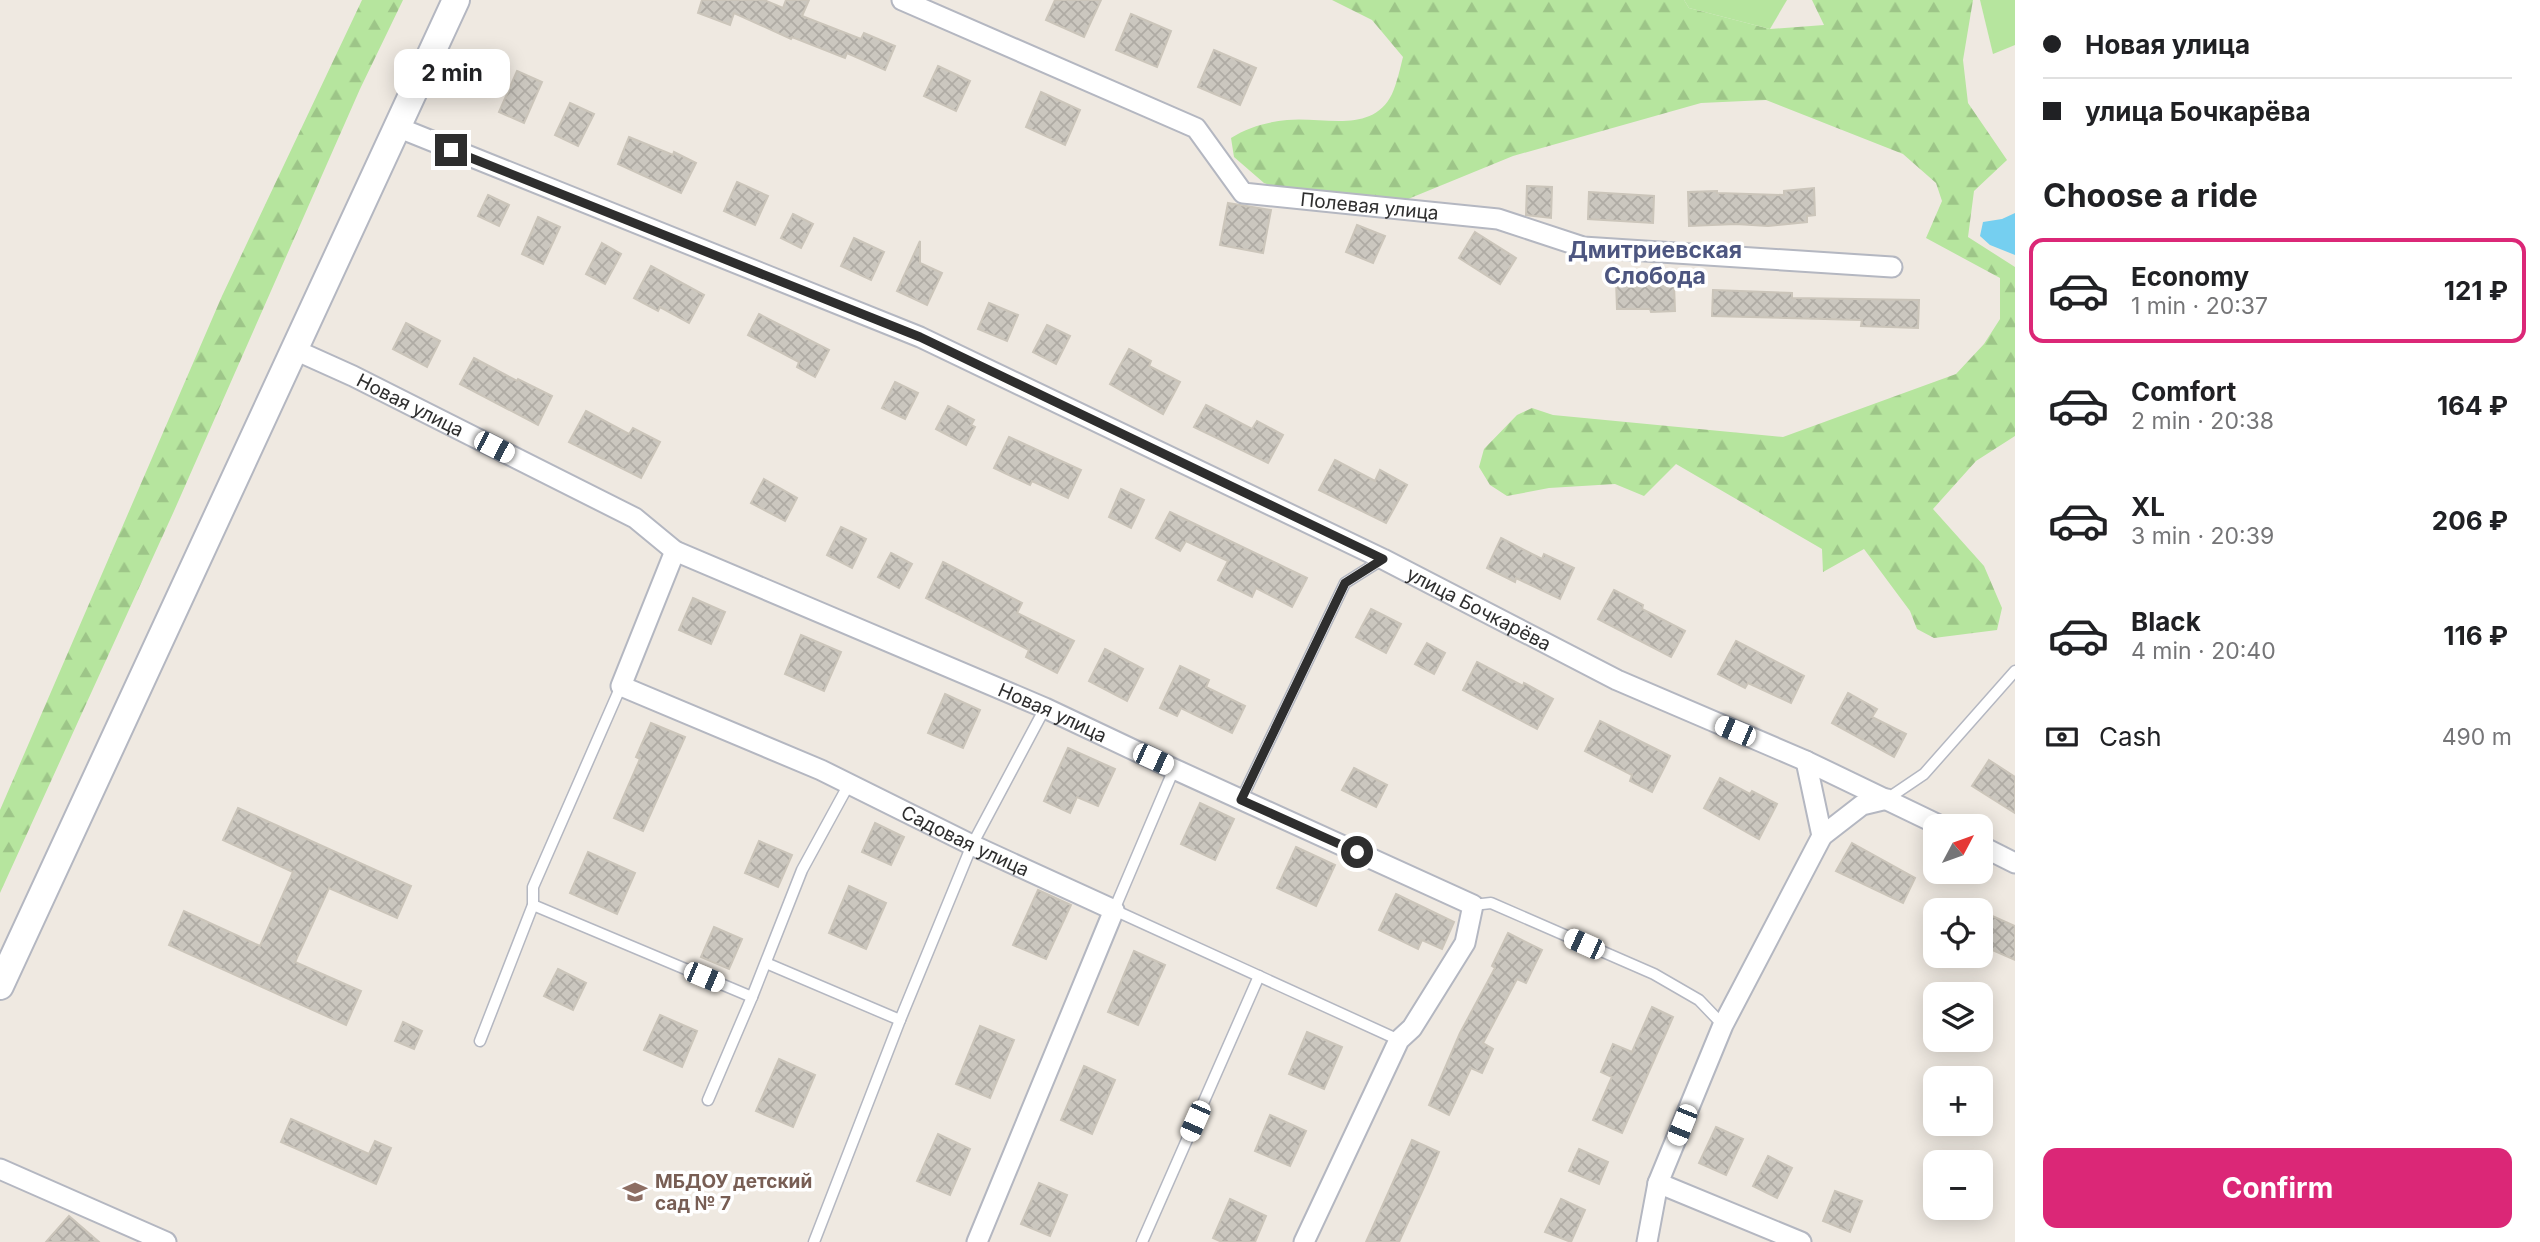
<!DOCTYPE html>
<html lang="en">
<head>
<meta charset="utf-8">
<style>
	body { margin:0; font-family:Inter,sans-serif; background:#f6f6f6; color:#202124; height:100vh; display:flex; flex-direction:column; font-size:26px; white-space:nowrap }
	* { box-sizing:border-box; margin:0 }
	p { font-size:23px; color:#757577 }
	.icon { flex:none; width:38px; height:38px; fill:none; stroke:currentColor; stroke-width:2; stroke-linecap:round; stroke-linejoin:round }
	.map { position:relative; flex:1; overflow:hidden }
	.side { display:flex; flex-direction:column; background:#fff; width:525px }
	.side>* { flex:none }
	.top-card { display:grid; align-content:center; height:154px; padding:0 28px; background:#fff }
	.needle { width:46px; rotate:49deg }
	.buttons { position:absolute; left:1923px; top:814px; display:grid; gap:14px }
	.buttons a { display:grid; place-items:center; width:70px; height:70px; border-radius:14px; background:#fff; box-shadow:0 4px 18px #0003; font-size:35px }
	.end { position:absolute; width:32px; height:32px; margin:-16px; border:9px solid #2e2e2e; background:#fff; box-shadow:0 0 0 4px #fff }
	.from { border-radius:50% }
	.bubble { position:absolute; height:49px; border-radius:14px; background:#fff; box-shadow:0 4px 18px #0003; font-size:23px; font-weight:700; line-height:49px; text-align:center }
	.car { position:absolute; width:21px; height:42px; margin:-21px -10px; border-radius:9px; box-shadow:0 0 5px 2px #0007; background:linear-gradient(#fff 24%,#345 0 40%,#fff 0 76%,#345 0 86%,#fff 0) }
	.top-card b { display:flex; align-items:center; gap:24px; height:66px; font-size:26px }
	.top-card b+b { border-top:2px solid #e0e0e0 }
	.top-card i { width:18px; height:18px; background:#202124 }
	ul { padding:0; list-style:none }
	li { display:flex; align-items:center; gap:21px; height:105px; margin:0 14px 10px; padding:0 14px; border:4px solid transparent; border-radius:14px }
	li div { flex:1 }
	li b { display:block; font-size:26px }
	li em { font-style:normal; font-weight:700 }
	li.current { border-color:#db2777 }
	li>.icon { width:63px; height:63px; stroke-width:1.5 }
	h2 { padding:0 28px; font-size:32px; line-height:84px }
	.pay { display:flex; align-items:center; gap:18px; height:77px; padding:0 28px; font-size:26px }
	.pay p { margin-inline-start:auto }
	.primary-button { display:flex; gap:14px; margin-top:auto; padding:14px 28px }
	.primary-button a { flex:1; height:80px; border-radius:14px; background:#db2777; color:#fff; font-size:28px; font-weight:700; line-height:80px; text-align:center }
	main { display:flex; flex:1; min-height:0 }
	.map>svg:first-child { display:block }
	.forest { fill:url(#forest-firs) }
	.park { fill:#b6e59e }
	.water { fill:#75cff0 }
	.building { fill:url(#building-cross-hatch); stroke:#cbc5ba; stroke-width:2 }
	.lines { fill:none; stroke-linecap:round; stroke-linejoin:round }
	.lane-casing { stroke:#b4b7c1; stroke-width:13 }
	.street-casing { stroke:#b4b7c1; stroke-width:23 }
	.secondary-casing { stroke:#b4b7c1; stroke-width:30 }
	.lane { stroke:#fff; stroke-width:10 }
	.street { stroke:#fff; stroke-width:19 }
	.secondary { stroke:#fff; stroke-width:26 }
	.route { stroke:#2e2e2e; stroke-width:9 }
	.labels { text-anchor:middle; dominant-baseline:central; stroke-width:7; stroke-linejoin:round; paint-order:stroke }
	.street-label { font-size:19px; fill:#2e2e2e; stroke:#fff }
	.education-label { font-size:19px; font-weight:bold; fill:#785e54; stroke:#fff; text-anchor:start }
	.quarter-label { font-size:23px; font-weight:bold; fill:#4d5680; stroke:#fff }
</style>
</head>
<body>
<main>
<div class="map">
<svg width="2015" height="1242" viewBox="0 0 2015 1242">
	<defs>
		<pattern id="forest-firs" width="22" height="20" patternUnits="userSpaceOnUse" patternTransform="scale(1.75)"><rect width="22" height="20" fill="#b6e59e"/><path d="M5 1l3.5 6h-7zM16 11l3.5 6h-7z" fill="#9dc588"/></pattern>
		<pattern id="building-cross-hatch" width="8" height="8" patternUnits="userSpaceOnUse" patternTransform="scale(1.75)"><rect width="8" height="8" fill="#cbc7bf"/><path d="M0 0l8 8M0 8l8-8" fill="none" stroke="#afaba4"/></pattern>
	</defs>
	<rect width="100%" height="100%" fill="#efe9e1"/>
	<g class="forest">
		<path d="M 362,0 L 403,0 L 360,89 L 174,511 L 0,893 L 0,810 L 222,296 Z"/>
		<path d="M 1332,0 L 1684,0 L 1689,8 L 1770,29 L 1824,25 L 1812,0 L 1973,0 L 1963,60 L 1968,103 L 2007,160 L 1974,191 L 1968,237 L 2015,267 L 2015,436 L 1976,461 L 1933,509 L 1984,566 L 2002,608 L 1997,630 L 1934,638 L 1917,629 L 1910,611 L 1864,549 L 1823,572 L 1822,549 L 1676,464 L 1644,496 L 1615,484 L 1549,488 L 1507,496 L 1490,485 L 1479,467 L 1484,449 L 1517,415 L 1532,408 L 1553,415 L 1783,437 L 1956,374 L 1984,344 L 2000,319 L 2000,278 L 1926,238 L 1942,201 L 1936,183 L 1903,154 L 1766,100 L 1701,103 L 1513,156 L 1408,199 L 1283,190 L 1264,183 L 1234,157 L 1231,138 C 1248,127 1267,122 1287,120 C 1322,116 1372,135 1392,94 C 1397,83 1400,69 1403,57 L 1372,20 Z"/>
	</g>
	<g class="park">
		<path d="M 1684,0 L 1787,0 L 1770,29 L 1689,8 Z"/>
		<path d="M 1980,0 L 2015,0 L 2015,45 L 1993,54 Z"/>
	</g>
	<path class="water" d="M 2015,213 L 2015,255 L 1990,245 L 1980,236 L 1983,222 L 2002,219 Z"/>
	<g class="building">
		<path d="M 702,0 L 764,0 L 783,8 L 786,0 L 809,0 L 802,16 L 861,39 L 864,33 L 895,46 L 885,70 L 847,53 L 845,58 L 792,37 L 791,39 L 734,13 L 730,25 L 698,13 Z"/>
		<path d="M 1055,0 L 1101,0 L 1084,37 L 1046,20 Z"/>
		<path d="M 1131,14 L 1171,31 L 1157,67 L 1116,50 Z"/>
		<path d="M 1214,50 L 1256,68 L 1240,105 L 1198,87 Z"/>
		<path d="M 938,66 L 970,81 L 956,111 L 924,96 Z"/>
		<path d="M 517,71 L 542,82 L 524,123 L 499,112 Z"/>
		<path d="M 1041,92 L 1080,110 L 1065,145 L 1026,127 Z"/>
		<path d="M 570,103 L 594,114 L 578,146 L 555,135 Z"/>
		<path d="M 629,137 L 673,155 L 674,152 L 696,163 L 681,193 L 618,164 Z"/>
		<path d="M 737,182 L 768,196 L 755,225 L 724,211 Z"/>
		<path d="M 1527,186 L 1552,187 L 1551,218 L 1526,215 Z"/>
		<path d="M 1814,188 L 1815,215 L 1807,216 L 1807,222 L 1768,226 L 1736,224 L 1689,226 L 1688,192 L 1717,191 L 1717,193 L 1784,195 L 1784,191 Z"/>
		<path d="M 1589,192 L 1654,196 L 1653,223 L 1588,219 Z"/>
		<path d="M 488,195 L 509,205 L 499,226 L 478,216 Z"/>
		<path d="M 1228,203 L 1271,210 L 1263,253 L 1220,245 Z"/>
		<path d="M 793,214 L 813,224 L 801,248 L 781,238 Z"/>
		<path d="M 538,217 L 560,227 L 543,264 L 522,254 Z"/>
		<path d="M 1357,225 L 1385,236 L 1373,263 L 1346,252 Z"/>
		<path d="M 1475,232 L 1516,258 L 1500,284 L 1459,258 Z"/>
		<path d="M 854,238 L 884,252 L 871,280 L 841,266 Z"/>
		<path d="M 920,241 L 920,263 L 942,273 L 927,305 L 897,291 Z"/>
		<path d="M 602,243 L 621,254 L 605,284 L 586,274 Z"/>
		<path d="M 651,266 L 704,295 L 689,323 L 660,307 L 658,311 L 634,298 Z"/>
		<path d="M 1644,279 L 1644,285 L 1674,284 L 1675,311 L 1651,312 L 1650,309 L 1617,309 L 1616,280 Z"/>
		<path d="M 1713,290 L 1792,293 L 1792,298 L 1919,300 L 1918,328 L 1861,326 L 1862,320 L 1712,316 Z"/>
		<path d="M 989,303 L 1018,315 L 1007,341 L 978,329 Z"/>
		<path d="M 759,314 L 829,350 L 815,377 L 797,367 L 799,362 L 748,335 Z"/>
		<path d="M 406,323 L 440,341 L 427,367 L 393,349 Z"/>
		<path d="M 1047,325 L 1070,336 L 1056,364 L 1033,352 Z"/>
		<path d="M 1129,349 L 1151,361 L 1149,366 L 1180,382 L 1163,414 L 1110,384 Z"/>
		<path d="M 474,358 L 517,381 L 518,379 L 552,396 L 538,425 L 460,384 Z"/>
		<path d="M 895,382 L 918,393 L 905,419 L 882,408 Z"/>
		<path d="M 1206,405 L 1252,429 L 1257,421 L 1283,435 L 1268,463 L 1194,427 Z"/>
		<path d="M 948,406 L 974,420 L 971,425 L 975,427 L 966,445 L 936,429 Z"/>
		<path d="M 586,411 L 629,434 L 633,428 L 660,442 L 641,478 L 569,442 Z"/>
		<path d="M 1009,437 L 1081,470 L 1068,498 L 1032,481 L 1030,485 L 994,468 Z"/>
		<path d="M 1335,460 L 1375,481 L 1380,470 L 1407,485 L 1386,523 L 1319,490 Z"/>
		<path d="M 764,479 L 797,498 L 785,521 L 751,503 Z"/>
		<path d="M 1121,489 L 1144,500 L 1131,528 L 1109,517 Z"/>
		<path d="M 1170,512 L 1307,578 L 1292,607 L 1256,588 L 1252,597 L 1218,580 L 1228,561 L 1186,541 L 1180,551 L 1156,538 Z"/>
		<path d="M 841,527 L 866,539 L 852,568 L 827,555 Z"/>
		<path d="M 1501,538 L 1542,559 L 1544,554 L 1574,568 L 1560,599 L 1516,578 L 1515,582 L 1487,568 Z"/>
		<path d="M 891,553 L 912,564 L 899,588 L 878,577 Z"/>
		<path d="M 943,562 L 1022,603 L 1017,613 L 1074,641 L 1057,673 L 1026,657 L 1029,650 L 926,598 Z"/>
		<path d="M 1614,590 L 1643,605 L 1642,609 L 1685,631 L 1671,657 L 1598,619 Z"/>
		<path d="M 693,598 L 725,612 L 711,644 L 679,630 Z"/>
		<path d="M 1371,609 L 1401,624 L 1386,653 L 1356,637 Z"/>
		<path d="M 801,635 L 841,652 L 824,691 L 785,674 Z"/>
		<path d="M 1736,641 L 1804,676 L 1791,703 L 1748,683 L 1745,688 L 1718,674 Z"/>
		<path d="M 1427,643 L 1445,653 L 1434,674 L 1415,664 Z"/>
		<path d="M 1105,649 L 1143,669 L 1127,701 L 1089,681 Z"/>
		<path d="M 1477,662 L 1523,686 L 1524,683 L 1553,699 L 1537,729 L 1463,690 Z"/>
		<path d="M 1180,666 L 1209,680 L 1206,687 L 1245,706 L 1232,733 L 1181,708 L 1177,716 L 1160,708 Z"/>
		<path d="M 1848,693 L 1877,709 L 1872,717 L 1906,734 L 1894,757 L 1832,723 Z"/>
		<path d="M 945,694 L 980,710 L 963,748 L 928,733 Z"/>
		<path d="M 1600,721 L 1670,756 L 1652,792 L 1630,781 L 1632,775 L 1585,751 Z"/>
		<path d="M 651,723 L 685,737 L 643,831 L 614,818 L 640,759 L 636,757 Z"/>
		<path d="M 1068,748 L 1115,769 L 1098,806 L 1077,797 L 1070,813 L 1044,801 Z"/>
		<path d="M 1989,760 L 2015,777 L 2015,813 L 1972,786 Z"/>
		<path d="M 1354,768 L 1387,785 L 1376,807 L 1342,790 Z"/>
		<path d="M 1720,778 L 1750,794 L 1752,791 L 1777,804 L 1759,839 L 1704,808 Z"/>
		<path d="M 1200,803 L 1234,819 L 1215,860 L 1181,844 Z"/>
		<path d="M 238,808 L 411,886 L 397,918 L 329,888 L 295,962 L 361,991 L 346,1025 L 169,945 L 184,911 L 260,946 L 293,872 L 223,840 Z"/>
		<path d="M 875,823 L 904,837 L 891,865 L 862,852 Z"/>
		<path d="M 759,841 L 792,855 L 778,887 L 745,873 Z"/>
		<path d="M 1852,843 L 1915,878 L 1903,903 L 1836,871 Z"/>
		<path d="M 1296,847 L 1335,865 L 1316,906 L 1277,888 Z"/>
		<path d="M 588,852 L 635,873 L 617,914 L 570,893 Z"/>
		<path d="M 849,886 L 886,903 L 866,949 L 829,933 Z"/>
		<path d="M 1038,890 L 1071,905 L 1046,959 L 1013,945 Z"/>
		<path d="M 1396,894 L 1454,922 L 1442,949 L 1422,940 L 1418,949 L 1379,930 Z"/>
		<path d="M 1981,911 L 2015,926 L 2015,960 L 1981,945 Z"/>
		<path d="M 714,927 L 742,939 L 729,969 L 701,957 Z"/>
		<path d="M 1508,933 L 1542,950 L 1526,983 L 1517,979 L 1483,1043 L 1493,1049 L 1482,1073 L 1471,1068 L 1449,1115 L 1429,1105 L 1460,1033 L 1495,968 L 1492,966 Z"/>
		<path d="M 1134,951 L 1165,965 L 1138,1025 L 1108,1012 Z"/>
		<path d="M 558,969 L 586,983 L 573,1010 L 544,996 Z"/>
		<path d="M 1652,1007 L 1673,1017 L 1622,1133 L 1593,1120 L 1612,1077 L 1601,1072 L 1613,1044 L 1632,1052 Z"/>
		<path d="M 660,1015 L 697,1031 L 682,1067 L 644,1050 Z"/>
		<path d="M 403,1022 L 422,1031 L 414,1049 L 395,1041 Z"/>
		<path d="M 980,1026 L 1014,1040 L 990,1098 L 956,1084 Z"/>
		<path d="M 1307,1032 L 1342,1047 L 1324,1089 L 1289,1074 Z"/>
		<path d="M 779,1059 L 815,1075 L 793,1127 L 756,1111 Z"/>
		<path d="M 1084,1066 L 1115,1080 L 1092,1134 L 1061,1120 Z"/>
		<path d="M 1270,1115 L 1306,1131 L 1290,1166 L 1255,1151 Z"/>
		<path d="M 291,1119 L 369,1154 L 375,1141 L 391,1148 L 376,1184 L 281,1142 Z"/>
		<path d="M 1716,1127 L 1743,1139 L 1726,1175 L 1699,1163 Z"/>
		<path d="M 938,1134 L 970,1149 L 950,1195 L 917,1181 Z"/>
		<path d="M 1412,1140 L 1439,1152 L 1425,1185 L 1399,1242 L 1366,1242 Z"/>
		<path d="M 1579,1149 L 1608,1162 L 1599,1184 L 1569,1171 Z"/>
		<path d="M 1768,1156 L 1792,1168 L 1777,1198 L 1753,1186 Z"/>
		<path d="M 1039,1183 L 1067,1195 L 1050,1236 L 1021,1224 Z"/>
		<path d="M 1835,1191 L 1862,1201 L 1850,1232 L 1823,1221 Z"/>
		<path d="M 1230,1199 L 1266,1216 L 1255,1242 L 1222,1242 L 1213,1238 Z"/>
		<path d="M 1561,1199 L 1585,1210 L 1571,1242 L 1545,1232 Z"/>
		<path d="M 69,1216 L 99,1242 L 46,1242 Z"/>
	</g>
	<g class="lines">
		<g class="lane-casing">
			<g id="lane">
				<path d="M 1174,769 L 1114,910 L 1399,1040"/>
				<path d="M 1887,799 L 1924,774 L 2015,671"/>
				<path d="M 1241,800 L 1345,583 L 1383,559"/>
				<path d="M 533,905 L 752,997"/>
				<path d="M 1473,905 L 1491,903 L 1654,974 L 1699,1000 L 1723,1025"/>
				<path d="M 766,963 L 900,1020"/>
				<path d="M 480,1041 L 533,905 L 533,887 L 621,686"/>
				<path d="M 708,1100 L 752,997 L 802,870 L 849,784"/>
				<path d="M 814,1242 L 900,1020 L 972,845 L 1045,708"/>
				<path d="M 1142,1242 L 1259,976"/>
			</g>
		</g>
		<g class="street-casing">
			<g id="street">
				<path id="s1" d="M 902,0 L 1196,128 L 1243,193 L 1498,219 L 1583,247 L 1892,267"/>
				<path id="s2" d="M 397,127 L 920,337 L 1383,559 L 1617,680 L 1806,761 L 1941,826"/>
				<path id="s3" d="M 293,349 L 353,376 L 635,518 L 675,551 L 1045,708 L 1174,769 L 1473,905 L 1465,943 L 1412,1028 L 1399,1040 L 1304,1242"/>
				<path id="s4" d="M 675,551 L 621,686 L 821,770 L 972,845 L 1114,910 L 977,1242"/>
				<path d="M 1822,836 L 1862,805 L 1887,799"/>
				<path d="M 1981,846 L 2015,863"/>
				<path d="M 0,1169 L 166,1242"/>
				<path d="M 1658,1183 L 1723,1025 L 1822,836 L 1806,761"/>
				<path d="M 1647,1242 L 1658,1183 L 1801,1242"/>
			</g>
		</g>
		<g class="secondary-casing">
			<path id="secondary" d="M 0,986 L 456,0"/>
		</g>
		<use href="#lane" class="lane"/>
		<use href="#street" class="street"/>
		<use href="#secondary" class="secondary"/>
	</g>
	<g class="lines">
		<path class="route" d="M 451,150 L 920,337 L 1383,559 L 1345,583 L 1241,800 L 1357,852"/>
	</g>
	<defs>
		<g id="school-bare" transform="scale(1.89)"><path d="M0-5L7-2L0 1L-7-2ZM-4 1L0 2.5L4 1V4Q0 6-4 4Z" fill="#8d6e63" stroke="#fff" stroke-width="2.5" paint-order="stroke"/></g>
	</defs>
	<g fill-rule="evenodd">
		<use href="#school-bare" x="635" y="1192"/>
	</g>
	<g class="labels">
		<g class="street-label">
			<text stroke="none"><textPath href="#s1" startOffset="528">Полевая улица</textPath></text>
			<text stroke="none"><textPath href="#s3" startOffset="130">Новая улица</textPath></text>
			<text stroke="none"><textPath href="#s2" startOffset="1185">улица Бочкарёва</textPath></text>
			<text stroke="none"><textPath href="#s3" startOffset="844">Новая улица</textPath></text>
			<text stroke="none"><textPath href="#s4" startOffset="523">Садовая улица</textPath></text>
		</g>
		<g class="education-label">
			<text x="655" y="1181">МБДОУ детский<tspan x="655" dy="22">сад № 7</tspan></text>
		</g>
		<g class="quarter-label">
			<text x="1655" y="250">Дмитриевская<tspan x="1655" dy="26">Слобода</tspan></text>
		</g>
	</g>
</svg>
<div class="buttons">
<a><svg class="needle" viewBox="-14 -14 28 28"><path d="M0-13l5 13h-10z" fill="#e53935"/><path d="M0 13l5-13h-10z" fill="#757577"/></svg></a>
<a><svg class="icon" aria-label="locate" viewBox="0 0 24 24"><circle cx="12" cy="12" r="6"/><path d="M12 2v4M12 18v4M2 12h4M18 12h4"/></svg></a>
<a><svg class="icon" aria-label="layers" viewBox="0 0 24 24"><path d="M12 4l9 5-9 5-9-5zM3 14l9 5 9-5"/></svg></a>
<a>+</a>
<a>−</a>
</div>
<i class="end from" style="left:1357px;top:852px"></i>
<i class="end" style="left:451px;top:150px"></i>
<div class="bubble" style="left:394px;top:49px;width:116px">2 min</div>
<i class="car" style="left:494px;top:447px;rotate:117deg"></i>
<i class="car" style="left:1735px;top:731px;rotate:293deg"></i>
<i class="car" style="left:1153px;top:759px;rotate:115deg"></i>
<i class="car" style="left:1584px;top:944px;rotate:294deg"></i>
<i class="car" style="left:704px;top:977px;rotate:113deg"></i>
<i class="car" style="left:1195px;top:1121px;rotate:204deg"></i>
<i class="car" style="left:1682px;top:1125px;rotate:202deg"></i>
</div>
<section class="side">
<div class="top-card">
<b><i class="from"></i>Новая улица</b>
<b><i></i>улица Бочкарёва</b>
</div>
<h2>Choose a ride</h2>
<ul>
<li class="current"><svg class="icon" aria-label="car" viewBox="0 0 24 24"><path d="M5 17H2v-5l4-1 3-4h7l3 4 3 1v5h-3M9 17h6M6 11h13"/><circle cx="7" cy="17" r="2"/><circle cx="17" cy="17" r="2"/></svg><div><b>Economy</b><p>1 min · 20:37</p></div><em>121 ₽</em></li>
<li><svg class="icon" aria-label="car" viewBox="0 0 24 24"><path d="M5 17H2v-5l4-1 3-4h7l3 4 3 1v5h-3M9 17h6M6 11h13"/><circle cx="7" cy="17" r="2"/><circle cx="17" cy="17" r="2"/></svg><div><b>Comfort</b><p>2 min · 20:38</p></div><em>164 ₽</em></li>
<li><svg class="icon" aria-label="car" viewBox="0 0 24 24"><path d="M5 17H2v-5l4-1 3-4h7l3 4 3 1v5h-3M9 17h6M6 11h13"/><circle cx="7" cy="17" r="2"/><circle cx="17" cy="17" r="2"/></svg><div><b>XL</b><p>3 min · 20:39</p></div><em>206 ₽</em></li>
<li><svg class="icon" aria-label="car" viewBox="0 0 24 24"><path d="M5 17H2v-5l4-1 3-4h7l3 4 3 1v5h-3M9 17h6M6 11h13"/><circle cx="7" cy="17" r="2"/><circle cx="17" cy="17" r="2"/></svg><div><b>Black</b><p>4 min · 20:40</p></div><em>116 ₽</em></li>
</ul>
<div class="pay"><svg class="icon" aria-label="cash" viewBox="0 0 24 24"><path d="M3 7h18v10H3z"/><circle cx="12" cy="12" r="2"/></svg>Cash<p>490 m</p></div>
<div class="primary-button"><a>Confirm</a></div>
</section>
</main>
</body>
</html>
